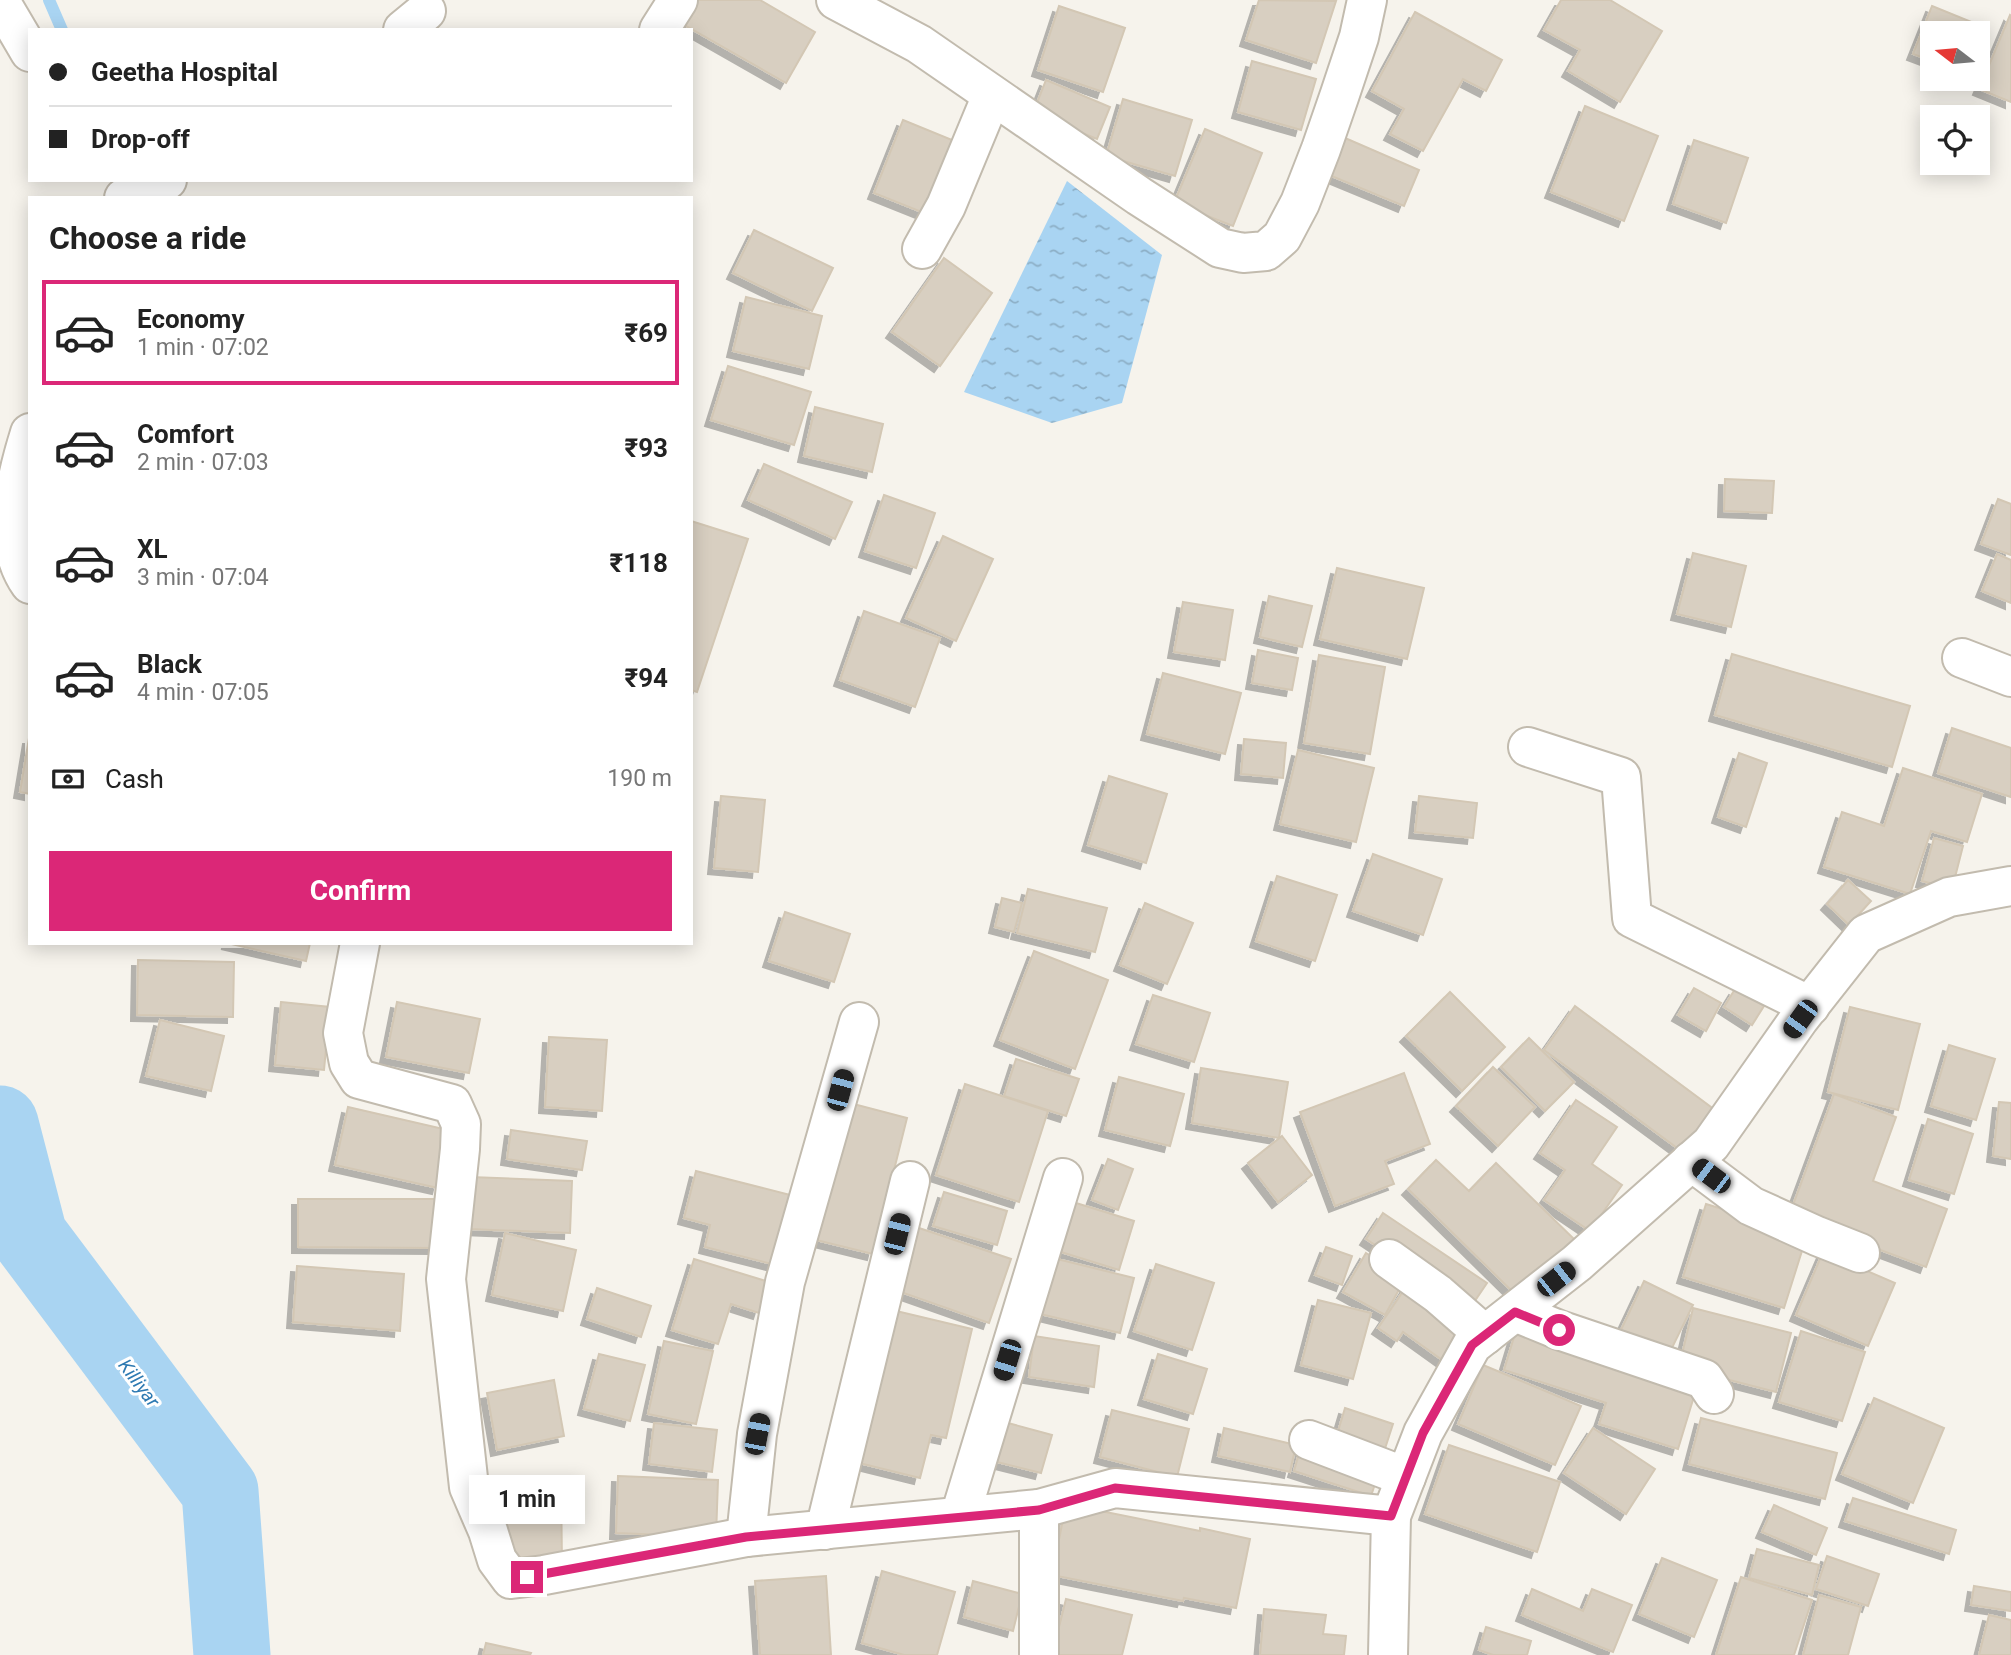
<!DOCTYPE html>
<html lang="en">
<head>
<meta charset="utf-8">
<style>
	body { margin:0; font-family:Roboto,sans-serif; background:#f6f6f6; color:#222; height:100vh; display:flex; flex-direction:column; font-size:26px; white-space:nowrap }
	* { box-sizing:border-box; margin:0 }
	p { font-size:23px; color:#767676 }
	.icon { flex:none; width:38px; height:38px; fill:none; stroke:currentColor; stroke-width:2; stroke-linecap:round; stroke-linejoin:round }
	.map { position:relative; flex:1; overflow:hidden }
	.panel { position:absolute; left:28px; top:196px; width:665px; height:749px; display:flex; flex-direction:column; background:#fff; border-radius:0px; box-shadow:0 4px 18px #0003 }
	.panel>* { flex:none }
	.guide { position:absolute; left:28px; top:28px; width:665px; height:154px; border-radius:0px; box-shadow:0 4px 18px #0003; display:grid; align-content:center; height:154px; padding:0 21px; background:#fff }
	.needle { width:46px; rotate:286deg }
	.tools { position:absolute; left:1920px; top:21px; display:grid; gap:14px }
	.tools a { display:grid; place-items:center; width:70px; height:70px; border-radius:0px; background:#fff; box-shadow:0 4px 18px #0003; font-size:35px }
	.end { position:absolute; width:32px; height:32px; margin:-16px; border:9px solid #db2777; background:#fff; box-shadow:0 0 0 4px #fff }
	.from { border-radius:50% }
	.bubble { position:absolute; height:49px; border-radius:0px; background:#fff; box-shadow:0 4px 18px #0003; font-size:23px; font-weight:700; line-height:49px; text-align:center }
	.car { position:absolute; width:21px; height:42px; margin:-21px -10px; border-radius:9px; box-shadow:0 0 5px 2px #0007; background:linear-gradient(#222 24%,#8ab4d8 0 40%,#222 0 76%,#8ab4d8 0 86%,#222 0) }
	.guide b { display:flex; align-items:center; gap:24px; height:66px; font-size:26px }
	.guide b+b { border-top:2px solid #e0e0e0 }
	.guide i { width:18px; height:18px; background:#222 }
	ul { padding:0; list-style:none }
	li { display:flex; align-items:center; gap:21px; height:105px; margin:0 14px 10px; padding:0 7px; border:4px solid transparent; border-radius:0px }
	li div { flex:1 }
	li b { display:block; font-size:26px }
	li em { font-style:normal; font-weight:700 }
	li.current { border-color:#db2777 }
	li>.icon { width:63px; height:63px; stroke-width:1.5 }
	h2 { padding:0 21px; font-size:32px; line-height:84px }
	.pay { display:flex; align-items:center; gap:18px; height:77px; padding:0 21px; font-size:26px }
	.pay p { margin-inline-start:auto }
	.button { display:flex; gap:14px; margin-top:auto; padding:14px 21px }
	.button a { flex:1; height:80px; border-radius:0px; background:#db2777; color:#fff; font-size:28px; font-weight:700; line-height:80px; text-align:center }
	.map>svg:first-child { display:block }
	.water { fill:url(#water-ripples) }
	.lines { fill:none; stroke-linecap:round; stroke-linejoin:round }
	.stream { stroke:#a9d4f2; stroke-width:12 }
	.river { stroke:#a9d4f2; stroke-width:77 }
	.building { fill:#d8cfc1; stroke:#d3c7b4; stroke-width:2; filter:url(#shadow) }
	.minor-casing { stroke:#c2bbae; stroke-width:42 }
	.minor { stroke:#fff; stroke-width:38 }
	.route { stroke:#db2777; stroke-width:9 }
	.labels { text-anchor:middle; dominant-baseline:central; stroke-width:6; stroke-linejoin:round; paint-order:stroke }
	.water-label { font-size:19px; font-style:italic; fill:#2e7ab2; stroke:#fff }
</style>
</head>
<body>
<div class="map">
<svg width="2011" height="1655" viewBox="0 0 2011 1655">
	<defs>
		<pattern id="water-ripples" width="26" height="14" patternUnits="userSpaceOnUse" patternTransform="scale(1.75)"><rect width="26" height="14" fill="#a9d4f2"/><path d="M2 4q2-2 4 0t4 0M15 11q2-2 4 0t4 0" fill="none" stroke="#8caec5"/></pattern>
		<filter id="shadow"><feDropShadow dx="-6" dy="6" stdDeviation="0" flood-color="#0004"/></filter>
	</defs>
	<rect width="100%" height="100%" fill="#f6f3ec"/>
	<path class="water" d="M 1067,181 L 1162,255 L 1122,403 L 1052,423 L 964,392 Z"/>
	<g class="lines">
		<path class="stream" d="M 49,0 L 62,30"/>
		<path class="river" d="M 0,1124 L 29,1236 L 220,1491 L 232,1655"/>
	</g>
	<g class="building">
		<path d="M 684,0 L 760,0 L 815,32 L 786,83 L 674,19 Z"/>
		<path d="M 1259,0 L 1336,1 L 1316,63 L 1246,40 Z"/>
		<path d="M 1561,0 L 1610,0 L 1662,31 L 1620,102 L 1568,71 L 1580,50 L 1544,30 Z"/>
		<path d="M 1059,6 L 1125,28 L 1103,92 L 1038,70 Z"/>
		<path d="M 1932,6 L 1974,23 L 1970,33 L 1932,33 L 1932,61 L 1913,54 Z"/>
		<path d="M 1415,12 L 1502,60 L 1486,91 L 1463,79 L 1423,151 L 1390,134 L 1404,109 L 1372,91 Z"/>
		<path d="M 2010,15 L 2011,16 L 2011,102 L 1979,89 Z"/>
		<path d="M 1252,61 L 1316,79 L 1301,130 L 1238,112 Z"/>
		<path d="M 1046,80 L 1110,107 L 1097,139 L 1033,113 Z"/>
		<path d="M 1123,99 L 1192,120 L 1175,176 L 1106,156 Z"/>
		<path d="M 1585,106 L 1658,136 L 1624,221 L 1551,192 Z"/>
		<path d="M 903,120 L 957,142 L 929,215 L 874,193 Z"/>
		<path d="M 1205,129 L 1262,153 L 1233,226 L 1174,203 Z"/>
		<path d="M 1345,138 L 1419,170 L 1404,206 L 1329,175 Z"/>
		<path d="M 1694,140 L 1748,158 L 1726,223 L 1673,204 Z"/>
		<path d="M 754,230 L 833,268 L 812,311 L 733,273 Z"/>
		<path d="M 944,258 L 992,293 L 940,366 L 892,332 Z"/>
		<path d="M 746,297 L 822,316 L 809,369 L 733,351 Z"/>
		<path d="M 728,366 L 811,392 L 794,445 L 711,420 Z"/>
		<path d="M 815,407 L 883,424 L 872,472 L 804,456 Z"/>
		<path d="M 764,464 L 852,502 L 835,539 L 748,500 Z"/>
		<path d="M 1725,479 L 1774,481 L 1772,513 L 1724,511 Z"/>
		<path d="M 884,495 L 935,513 L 916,568 L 865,551 Z"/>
		<path d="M 1998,499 L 2011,504 L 2011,555 L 1981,544 Z"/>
		<path d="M 691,521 L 748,539 L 697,692 L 691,690 Z"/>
		<path d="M 943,536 L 993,559 L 956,641 L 906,618 Z"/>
		<path d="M 1693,553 L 1746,566 L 1731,627 L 1677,614 Z"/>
		<path d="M 1997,554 L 2011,560 L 2011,603 L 1982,591 Z"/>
		<path d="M 1337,568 L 1424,588 L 1407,659 L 1320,639 Z"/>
		<path d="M 1269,596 L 1312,606 L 1302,647 L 1260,637 Z"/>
		<path d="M 1183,602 L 1233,610 L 1225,660 L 1174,652 Z"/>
		<path d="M 864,611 L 940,638 L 915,707 L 840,680 Z"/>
		<path d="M 1258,650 L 1298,658 L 1292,690 L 1252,683 Z"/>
		<path d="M 1732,654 L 1910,706 L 1892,767 L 1715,715 Z"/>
		<path d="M 1319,655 L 1385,667 L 1370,754 L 1304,743 Z"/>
		<path d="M 1163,673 L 1241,693 L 1225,754 L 1147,734 Z"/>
		<path d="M 1952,728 L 2011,748 L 2011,797 L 1938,773 Z"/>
		<path d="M 29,738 L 30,738 L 30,794 L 20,792 Z"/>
		<path d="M 1244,739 L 1286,743 L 1283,778 L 1241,774 Z"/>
		<path d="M 1298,750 L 1374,768 L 1356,842 L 1280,824 Z"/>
		<path d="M 1739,753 L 1767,763 L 1746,827 L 1718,817 Z"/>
		<path d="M 1903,768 L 1982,794 L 1967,842 L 1931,831 L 1910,894 L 1824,867 L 1842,812 L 1884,826 Z"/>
		<path d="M 1109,776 L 1167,794 L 1146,863 L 1088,845 Z"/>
		<path d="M 721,796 L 765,800 L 758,872 L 714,868 Z"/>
		<path d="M 1419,796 L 1477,803 L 1473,838 L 1415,832 Z"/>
		<path d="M 1934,838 L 1963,846 L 1952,889 L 1922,881 Z"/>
		<path d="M 1373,854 L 1442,879 L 1423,935 L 1353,911 Z"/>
		<path d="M 1277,876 L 1337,895 L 1315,961 L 1256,941 Z"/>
		<path d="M 1848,880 L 1871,901 L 1849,925 L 1827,904 Z"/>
		<path d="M 1028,889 L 1107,908 L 1095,952 L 1017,933 Z"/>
		<path d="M 1002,898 L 1022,903 L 1014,932 L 995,927 Z"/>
		<path d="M 1145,903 L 1193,923 L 1167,984 L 1120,965 Z"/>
		<path d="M 785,912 L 850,934 L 834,982 L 769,961 Z"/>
		<path d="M 227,943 L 310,943 L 306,961 Z"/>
		<path d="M 1034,951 L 1108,980 L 1075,1069 L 1000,1040 Z"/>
		<path d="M 138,960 L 234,962 L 233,1017 L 137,1015 Z"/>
		<path d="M 1694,988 L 1721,1003 L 1706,1031 L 1678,1015 Z"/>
		<path d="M 1735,989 L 1764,1006 L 1752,1025 L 1724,1007 Z"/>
		<path d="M 1450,992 L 1505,1047 L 1462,1091 L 1406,1036 Z"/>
		<path d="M 1153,995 L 1210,1013 L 1194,1062 L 1136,1044 Z"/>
		<path d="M 281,1002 L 330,1007 L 324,1070 L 275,1065 Z"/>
		<path d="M 397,1002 L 480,1019 L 469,1073 L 386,1057 Z"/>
		<path d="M 1575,1006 L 1715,1110 L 1684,1153 L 1544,1050 Z"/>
		<path d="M 1850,1007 L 1920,1024 L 1898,1110 L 1828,1092 Z"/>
		<path d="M 160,1020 L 224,1036 L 211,1091 L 146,1076 Z"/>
		<path d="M 549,1037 L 607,1040 L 602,1111 L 545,1107 Z"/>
		<path d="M 1529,1038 L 1574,1082 L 1545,1111 L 1501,1067 Z"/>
		<path d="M 1949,1045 L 1995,1059 L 1976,1120 L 1931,1106 Z"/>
		<path d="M 1016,1059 L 1079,1079 L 1066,1116 L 1004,1096 Z"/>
		<path d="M 1493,1067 L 1535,1107 L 1498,1146 L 1456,1106 Z"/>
		<path d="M 1201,1068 L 1288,1082 L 1279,1138 L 1192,1123 Z"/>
		<path d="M 1404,1073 L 1430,1144 L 1385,1161 L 1394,1184 L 1335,1206 L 1300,1112 Z"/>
		<path d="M 1119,1077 L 1184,1094 L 1170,1146 L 1105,1130 Z"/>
		<path d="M 965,1084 L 1048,1111 L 1019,1202 L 936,1175 Z"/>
		<path d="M 1834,1094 L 1896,1117 L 1873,1181 L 1947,1209 L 1926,1267 L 1789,1216 Z"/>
		<path d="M 1576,1100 L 1617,1127 L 1592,1164 L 1622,1185 L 1590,1231 L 1544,1200 L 1565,1170 L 1540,1153 Z"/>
		<path d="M 842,1101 L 907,1118 L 873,1254 L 808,1238 Z"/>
		<path d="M 1999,1102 L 2011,1103 L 2011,1159 L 1993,1156 Z"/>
		<path d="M 348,1107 L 452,1131 L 438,1188 L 335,1165 Z"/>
		<path d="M 1928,1119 L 1973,1134 L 1954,1194 L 1909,1180 Z"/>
		<path d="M 511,1130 L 587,1141 L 582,1170 L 507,1159 Z"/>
		<path d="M 1282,1136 L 1312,1175 L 1278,1202 L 1248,1163 Z"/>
		<path d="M 1108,1159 L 1133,1169 L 1118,1210 L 1092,1200 Z"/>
		<path d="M 1436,1160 L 1469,1191 L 1496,1163 L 1575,1240 L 1519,1298 L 1408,1189 Z"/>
		<path d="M 696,1171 L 794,1196 L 776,1265 L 705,1247 L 710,1225 L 684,1218 Z"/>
		<path d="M 470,1177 L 572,1181 L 570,1233 L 469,1229 Z"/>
		<path d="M 944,1192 L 1007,1211 L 997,1245 L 933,1226 Z"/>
		<path d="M 298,1199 L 437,1199 L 437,1248 L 298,1247 Z"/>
		<path d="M 1076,1203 L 1134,1221 L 1119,1270 L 1061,1252 Z"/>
		<path d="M 1706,1204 L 1807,1235 L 1784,1308 L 1683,1277 Z"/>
		<path d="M 1383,1213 L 1487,1283 L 1470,1308 L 1366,1239 Z"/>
		<path d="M 916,1227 L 1011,1259 L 989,1323 L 895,1290 Z"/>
		<path d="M 505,1233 L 576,1250 L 563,1311 L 492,1295 Z"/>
		<path d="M 1326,1247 L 1352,1256 L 1342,1285 L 1315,1275 Z"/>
		<path d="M 1823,1252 L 1895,1283 L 1868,1346 L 1796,1315 Z"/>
		<path d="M 1366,1253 L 1406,1277 L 1385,1315 L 1343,1292 Z"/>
		<path d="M 1049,1257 L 1134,1278 L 1120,1333 L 1036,1313 Z"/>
		<path d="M 694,1259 L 769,1282 L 759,1313 L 731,1304 L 718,1344 L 672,1330 Z"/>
		<path d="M 1156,1264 L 1214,1283 L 1192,1350 L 1134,1331 Z"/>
		<path d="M 297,1266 L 404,1274 L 400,1331 L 293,1322 Z"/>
		<path d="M 1644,1281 L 1693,1305 L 1668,1356 L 1620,1332 Z"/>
		<path d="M 1406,1287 L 1467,1329 L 1445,1362 L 1403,1332 L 1397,1341 L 1378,1328 Z"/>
		<path d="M 597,1288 L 651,1306 L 641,1337 L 587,1319 Z"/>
		<path d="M 1318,1300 L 1371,1313 L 1353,1379 L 1301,1365 Z"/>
		<path d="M 1693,1308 L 1791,1333 L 1776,1392 L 1679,1367 Z"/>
		<path d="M 892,1310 L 972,1329 L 946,1438 L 931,1435 L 920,1478 L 855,1462 Z"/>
		<path d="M 1518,1324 L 1699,1380 L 1678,1449 L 1599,1424 L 1606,1403 L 1504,1370 Z"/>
		<path d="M 1801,1331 L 1865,1352 L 1842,1421 L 1779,1402 Z"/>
		<path d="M 1034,1336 L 1099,1346 L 1094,1387 L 1029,1377 Z"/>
		<path d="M 664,1341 L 713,1351 L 696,1424 L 648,1414 Z"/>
		<path d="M 599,1354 L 645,1365 L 630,1421 L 584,1409 Z"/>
		<path d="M 1158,1354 L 1207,1369 L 1193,1414 L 1144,1399 Z"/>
		<path d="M 1483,1365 L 1581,1406 L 1555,1465 L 1458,1424 Z"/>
		<path d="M 554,1380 L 564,1436 L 497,1450 L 487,1393 Z"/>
		<path d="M 1874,1398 L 1944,1428 L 1913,1503 L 1842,1474 Z"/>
		<path d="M 1345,1408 L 1393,1424 L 1380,1464 L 1333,1448 Z"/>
		<path d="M 1112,1410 L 1189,1429 L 1177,1477 L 1100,1457 Z"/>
		<path d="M 1701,1418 L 1837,1453 L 1825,1499 L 1689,1464 Z"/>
		<path d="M 654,1423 L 717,1430 L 712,1472 L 649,1464 Z"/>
		<path d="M 1008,1423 L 1052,1435 L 1041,1473 L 997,1462 Z"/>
		<path d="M 1224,1428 L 1296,1445 L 1290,1472 L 1218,1456 Z"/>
		<path d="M 1593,1428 L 1655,1469 L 1626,1514 L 1564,1473 Z"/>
		<path d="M 1302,1443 L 1380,1469 L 1371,1496 L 1294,1471 Z"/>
		<path d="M 1449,1445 L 1560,1482 L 1537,1552 L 1425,1514 Z"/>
		<path d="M 618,1476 L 718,1480 L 716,1537 L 616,1533 Z"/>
		<path d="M 561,1480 L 562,1565 L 506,1566 L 504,1481 Z"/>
		<path d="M 1853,1498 L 1956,1530 L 1949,1554 L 1845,1521 Z"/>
		<path d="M 1066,1504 L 1200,1531 L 1200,1528 L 1250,1539 L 1236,1608 L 1184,1598 L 1183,1601 L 1052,1575 Z"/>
		<path d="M 1774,1505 L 1827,1528 L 1816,1555 L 1762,1532 Z"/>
		<path d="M 1757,1549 L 1819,1565 L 1812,1595 L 1749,1578 Z"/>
		<path d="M 1827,1556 L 1879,1574 L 1868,1606 L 1816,1589 Z"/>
		<path d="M 1662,1558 L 1717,1580 L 1694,1637 L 1639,1614 Z"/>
		<path d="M 882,1571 L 955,1592 L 937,1655 L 904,1655 L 862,1643 Z"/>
		<path d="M 826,1576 L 831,1655 L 760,1655 L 755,1581 Z"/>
		<path d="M 1741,1577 L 1812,1600 L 1794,1655 L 1716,1655 Z"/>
		<path d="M 973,1581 L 1022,1594 L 1013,1631 L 964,1617 Z"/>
		<path d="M 1974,1586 L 2011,1592 L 2011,1611 L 1971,1605 Z"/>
		<path d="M 1532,1589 L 1583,1611 L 1592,1589 L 1632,1605 L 1613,1652 L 1522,1615 Z"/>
		<path d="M 1819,1595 L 1861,1607 L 1848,1655 L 1803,1655 Z"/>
		<path d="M 1066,1599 L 1132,1615 L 1122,1655 L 1052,1655 Z"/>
		<path d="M 1264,1609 L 1326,1615 L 1323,1634 L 1346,1636 L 1344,1655 L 1260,1655 Z"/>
		<path d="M 1989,1615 L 2011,1620 L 2011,1655 L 1979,1655 Z"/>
		<path d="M 1486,1627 L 1531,1641 L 1527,1655 L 1493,1655 L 1479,1650 Z"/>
		<path d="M 486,1643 L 531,1653 L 530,1655 L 483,1655 Z"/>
	</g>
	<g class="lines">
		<g class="minor-casing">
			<g id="minor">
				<path d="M 836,0 L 919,44 L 1139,196 L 1220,248 L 1243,253 L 1266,251 L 1282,237 L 1300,203 L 1321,149 L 1340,94 L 1359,37 L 1367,0"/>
				<path d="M 0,1 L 30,52"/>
				<path d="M 403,30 L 426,11"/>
				<path d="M 659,30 L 678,0"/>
				<path d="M 124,198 L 167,180"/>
				<path d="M 922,249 L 946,206 L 992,95"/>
				<path d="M 30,433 C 15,481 0,541 30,584"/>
				<path d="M 1962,658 L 2011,677"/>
				<path d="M 1528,747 L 1621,777 L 1632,918 L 1810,1006"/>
				<path d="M 360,943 L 343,1033 L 349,1063 L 359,1079 L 452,1104 L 461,1124 L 460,1149 L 446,1279 L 469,1487 L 488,1531 L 497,1560 L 511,1579 L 544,1575 L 746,1537 L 1039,1509 L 1115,1488 L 1391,1516"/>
				<path d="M 1691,1161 L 1751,1206 L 1817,1236 L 1860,1253"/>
				<path d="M 1389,1259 L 1438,1294 L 1485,1335"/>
				<path d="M 1515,1312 L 1559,1330 L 1704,1379 L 1714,1394"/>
				<path d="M 1309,1440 L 1406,1477"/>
				<path d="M 960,1516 L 1063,1178"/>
				<path d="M 825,1530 L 910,1181"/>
				<path d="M 746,1537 L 757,1434 L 785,1282 L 859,1022"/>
				<path d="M 1039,1655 L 1039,1509"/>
				<path d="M 1388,1655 L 1391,1516 L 1423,1433 L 1472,1345 L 1577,1263 L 1711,1144 L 1799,1019 L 1866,934 L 1949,897 L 2011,886"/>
			</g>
		</g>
		<use href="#minor" class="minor"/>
	</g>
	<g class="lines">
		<path class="route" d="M 527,1577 L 746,1537 L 1039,1510 L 1115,1488 L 1391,1516 L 1423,1433 L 1472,1345 L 1515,1312 L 1559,1330"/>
	</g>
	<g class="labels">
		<g class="water-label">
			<text transform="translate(139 1383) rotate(53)">Killiyar</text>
		</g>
	</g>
</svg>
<div class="tools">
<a><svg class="needle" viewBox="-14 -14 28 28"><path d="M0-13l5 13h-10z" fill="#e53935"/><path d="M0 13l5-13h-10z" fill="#767676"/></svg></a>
<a><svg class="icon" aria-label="locate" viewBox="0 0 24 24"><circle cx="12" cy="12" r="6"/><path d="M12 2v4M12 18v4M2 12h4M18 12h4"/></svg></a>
</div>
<i class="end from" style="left:1559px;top:1330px"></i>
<i class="end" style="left:527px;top:1577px"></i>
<div class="bubble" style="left:469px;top:1475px;width:116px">1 min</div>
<i class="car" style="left:1800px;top:1019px;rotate:216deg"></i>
<i class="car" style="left:840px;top:1090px;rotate:15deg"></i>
<i class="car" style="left:1711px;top:1176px;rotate:307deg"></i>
<i class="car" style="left:897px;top:1234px;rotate:14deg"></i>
<i class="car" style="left:1556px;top:1279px;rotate:52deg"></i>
<i class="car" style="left:1007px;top:1360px;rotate:197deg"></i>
<i class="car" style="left:757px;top:1434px;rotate:11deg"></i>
<div class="guide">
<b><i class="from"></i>Geetha Hospital</b>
<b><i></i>Drop-off</b>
</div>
<section class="panel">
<h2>Choose a ride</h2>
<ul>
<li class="current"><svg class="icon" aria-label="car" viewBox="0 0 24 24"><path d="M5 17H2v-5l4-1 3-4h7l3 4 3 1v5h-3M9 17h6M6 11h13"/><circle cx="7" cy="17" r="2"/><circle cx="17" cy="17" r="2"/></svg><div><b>Economy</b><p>1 min · 07:02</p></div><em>₹69</em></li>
<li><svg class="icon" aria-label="car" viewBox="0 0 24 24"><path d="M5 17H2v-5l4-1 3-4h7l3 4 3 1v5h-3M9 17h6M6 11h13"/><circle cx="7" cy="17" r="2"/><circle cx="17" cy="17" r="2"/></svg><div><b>Comfort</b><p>2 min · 07:03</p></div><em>₹93</em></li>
<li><svg class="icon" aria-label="car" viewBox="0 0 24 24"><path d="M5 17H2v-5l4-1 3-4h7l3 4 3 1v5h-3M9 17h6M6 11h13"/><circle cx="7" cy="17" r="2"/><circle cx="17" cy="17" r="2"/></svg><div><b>XL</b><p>3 min · 07:04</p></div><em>₹118</em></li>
<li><svg class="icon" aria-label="car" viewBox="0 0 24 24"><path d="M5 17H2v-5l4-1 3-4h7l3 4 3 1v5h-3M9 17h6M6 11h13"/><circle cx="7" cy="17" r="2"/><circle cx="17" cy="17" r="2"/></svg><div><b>Black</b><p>4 min · 07:05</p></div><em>₹94</em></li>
</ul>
<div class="pay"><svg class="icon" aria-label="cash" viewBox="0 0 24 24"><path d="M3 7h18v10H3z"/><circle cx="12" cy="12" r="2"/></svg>Cash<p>190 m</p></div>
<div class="button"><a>Confirm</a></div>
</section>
</div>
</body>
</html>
